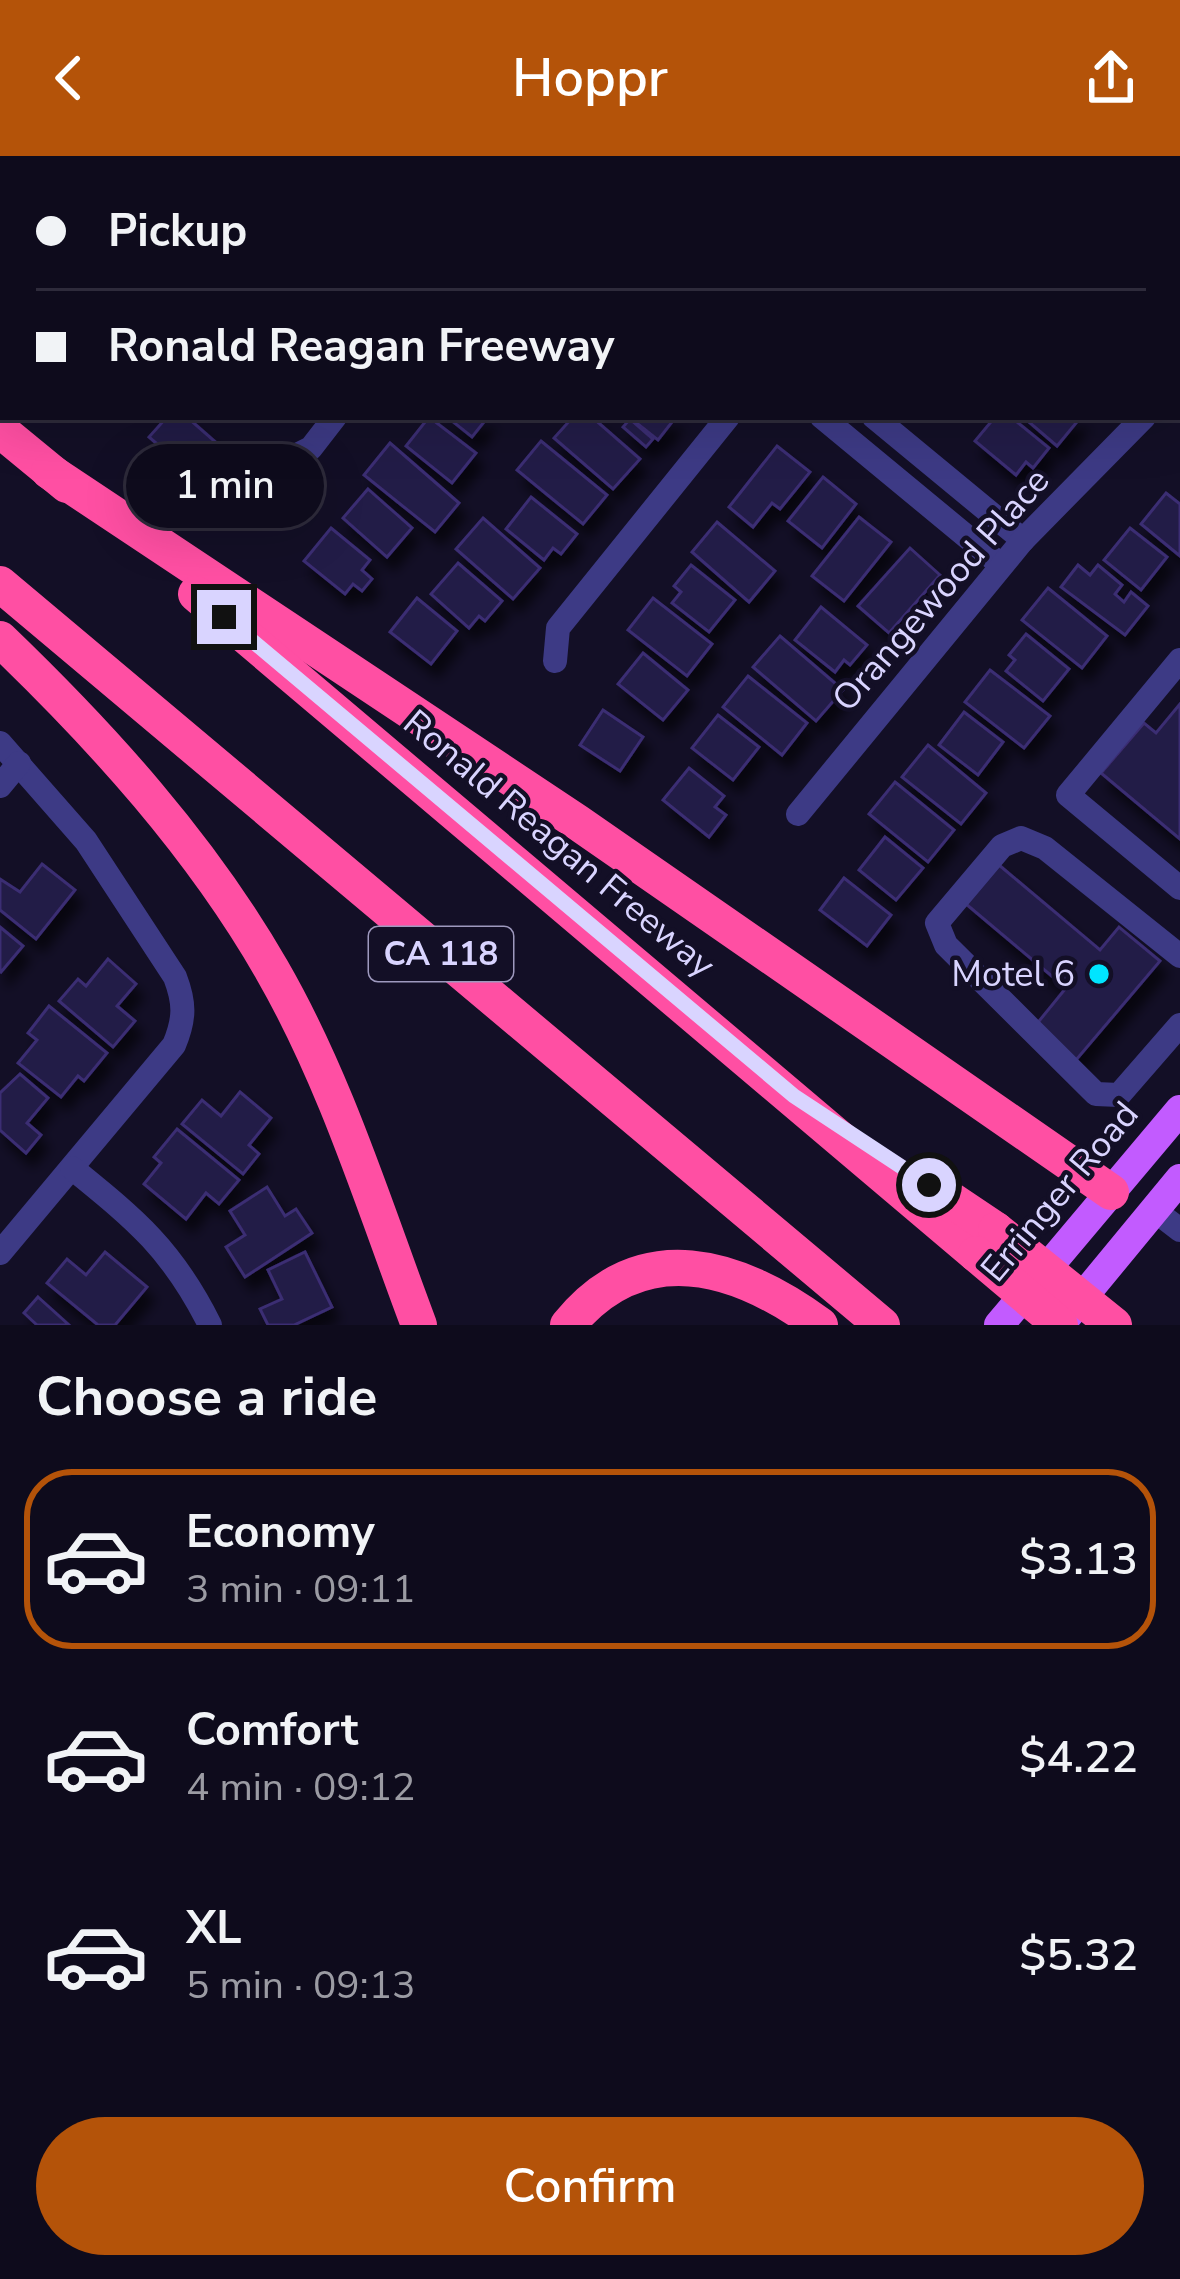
<!DOCTYPE html>
<html lang="en">
<head>
<meta charset="utf-8">
<style>
	body { margin:0; font-family:"Nunito Sans",sans-serif; background:#171425; color:#f1f3f6; height:100vh; display:flex; flex-direction:column; font-size:45px; white-space:nowrap }
	* { box-sizing:border-box; margin:0 }
	p { font-size:39px; color:#9b9ba3 }
	.icon { flex:none; width:66px; height:66px; fill:none; stroke:currentColor; stroke-width:2; stroke-linecap:round; stroke-linejoin:round }
	.map { position:relative; height:1169px; overflow:hidden }
	.details { display:flex; flex-direction:column; background:#0e0b1c; flex:1 }
	.details>* { flex:none }
	.banner { position:absolute; left:0px; top:0px; width:1182px; height:264px; box-shadow:0 12px 48px #0002,0 0 0 3px #2e2b3b; display:grid; align-content:center; height:264px; padding:0 36px; background:#0e0b1c }
	.end { position:absolute; width:54px; height:54px; margin:-27px; border:15px solid #d9d4ff; background:#111; box-shadow:0 0 0 6px #111 }
	.from { border-radius:50% }
	.bubble { position:absolute; height:84px; border-radius:42px; background:#0e0b1c; box-shadow:0 12px 48px #0002,0 0 0 3px #2e2b3b; font-size:39px; font-weight:600; line-height:84px; text-align:center }
	.banner b { display:flex; align-items:center; gap:42px; height:114px; font-size:45px }
	.banner b+b { border-top:3px solid #2e2b3b }
	.banner i { width:30px; height:30px; background:#f1f3f6 }
	ul { padding:0; list-style:none }
	li { display:flex; align-items:center; gap:36px; height:180px; margin:0 24px 18px; padding:0 12px; border:6px solid transparent; border-radius:48px }
	li div { flex:1 }
	li b { display:block; font-size:45px }
	li em { font-style:normal; font-weight:600 }
	li.selected { border-color:#b45309 }
	li>.icon { width:108px; height:108px; stroke-width:1.5 }
	h2 { padding:0 36px; font-size:54px; line-height:144px }
	.action { display:flex; gap:24px; margin-top:auto; padding:24px 36px }
	.action a { flex:1; height:138px; border-radius:72px; background:#b45309; color:#fff; font-size:48px; font-weight:600; line-height:138px; text-align:center }
	header { display:flex; justify-content:space-between; align-items:center; height:156px; padding:0 36px; background:#b45309; color:#fff; font-size:54px; font-weight:600 }
	.map>svg:first-child { display:block }
	.lines { fill:none; stroke-linecap:round; stroke-linejoin:round }
	.stream { stroke:#0c2248; stroke-width:8 }
	.building { fill:#241b47; stroke:#3b2d73; stroke-width:3; filter:url(#shadow) }
	.minor { stroke:#3d3a85; stroke-width:24 }
	.major { stroke:#c25bff; stroke-width:30 }
	.highway { stroke:#ff4fa3; stroke-width:36 }
	.highway-bridge { stroke:#ff4fa3; stroke-width:36 }
	.route { stroke:#d9d4ff; stroke-width:15 }
	.poi-dot { fill:#00e5ff; stroke:#130f26; stroke-width:4.5 }
	.labels { text-anchor:middle; dominant-baseline:central; stroke-width:9; stroke-linejoin:round; paint-order:stroke }
	.shield { fill:#130f26; stroke:#9e99be; stroke-width:3 }
	.shield-label { font-size:33px; font-weight:bold; fill:#d9d4ff }
	.street-label { font-size:36px; fill:#d9d4ff; stroke:#130f26 }
	.poi-label { font-size:36px; fill:#d9d4ff; stroke:#130f26; text-anchor:end }
</style>
</head>
<body>
<header><svg class="icon" aria-label="back" viewBox="0 0 24 24"><path d="M15 5l-7 7 7 7"/></svg>Hoppr<svg class="icon" aria-label="share" viewBox="0 0 24 24"><path d="M12 15V3M7 8l5-5 5 5M5 13v7h14v-7"/></svg></header>
<div class="map">
<svg width="1180" height="1169" viewBox="0 0 1180 1169">
	<defs>
		<filter id="shadow"><feDropShadow dx="7" dy="13" stdDeviation="6" flood-color="#0009"/></filter>
	</defs>
	<rect width="100%" height="100%" fill="#130f26"/>
	<g class="lines">
		<g class="stream">
			<path d="M 71,3 L 74,0"/>
			<path d="M 0,87 L 3,83"/>
		</g>
	</g>
	<g class="building">
		<path d="M 167,261 L 187,261 L 220,290 L 194,320 L 149,281 Z"/>
		<path d="M 429,261 L 476,297 L 452,327 L 406,290 Z"/>
		<path d="M 447,261 L 488,261 L 472,281 Z"/>
		<path d="M 573,261 L 592,261 L 640,303 L 613,333 L 554,282 Z"/>
		<path d="M 629,261 L 676,261 L 658,284 Z"/>
		<path d="M 995,261 L 1011,261 L 1049,292 L 1033,312 L 1026,306 L 1016,319 L 975,285 Z"/>
		<path d="M 1023,261 L 1081,261 L 1057,290 Z"/>
		<path d="M 630,263 L 653,283 L 646,291 L 623,271 Z"/>
		<path d="M 541,285 L 607,339 L 583,368 L 517,314 Z"/>
		<path d="M 390,287 L 459,347 L 435,376 L 364,319 Z"/>
		<path d="M 777,290 L 810,316 L 780,353 L 772,347 L 753,371 L 729,351 Z"/>
		<path d="M 823,321 L 856,348 L 822,392 L 788,365 Z"/>
		<path d="M 368,333 L 412,372 L 387,401 L 343,362 Z"/>
		<path d="M 1166,337 L 1180,348 L 1180,400 L 1141,368 Z"/>
		<path d="M 531,341 L 577,378 L 561,398 L 553,392 L 544,404 L 506,373 Z"/>
		<path d="M 859,361 L 891,386 L 844,445 L 812,420 Z"/>
		<path d="M 483,362 L 540,412 L 513,443 L 456,393 Z"/>
		<path d="M 717,366 L 775,415 L 749,446 L 692,396 Z"/>
		<path d="M 331,372 L 370,404 L 362,414 L 372,423 L 362,435 L 353,428 L 345,438 L 304,405 Z"/>
		<path d="M 1130,372 L 1167,401 L 1141,434 L 1104,404 Z"/>
		<path d="M 910,392 L 940,419 L 889,477 L 858,450 Z"/>
		<path d="M 458,407 L 502,445 L 485,465 L 479,460 L 469,472 L 431,438 Z"/>
		<path d="M 691,409 L 735,444 L 709,476 L 672,447 L 681,436 L 674,430 Z"/>
		<path d="M 1078,409 L 1090,419 L 1098,409 L 1122,429 L 1115,438 L 1124,446 L 1131,436 L 1148,450 L 1125,479 L 1061,431 Z"/>
		<path d="M 1048,432 L 1107,480 L 1082,512 L 1022,464 Z"/>
		<path d="M 417,442 L 457,475 L 431,508 L 390,476 Z"/>
		<path d="M 653,442 L 712,488 L 687,520 L 628,474 Z"/>
		<path d="M 821,451 L 867,489 L 850,509 L 844,504 L 835,516 L 795,484 Z"/>
		<path d="M 1026,478 L 1069,513 L 1043,545 L 1006,515 L 1015,504 L 1009,499 Z"/>
		<path d="M 780,480 L 843,534 L 816,565 L 753,511 Z"/>
		<path d="M 643,497 L 688,534 L 663,564 L 618,528 Z"/>
		<path d="M 990,514 L 1050,560 L 1024,592 L 965,546 Z"/>
		<path d="M 748,520 L 807,567 L 782,599 L 723,551 Z"/>
		<path d="M 1180,548 L 1180,683 L 1101,617 L 1144,567 L 1156,577 Z"/>
		<path d="M 603,554 L 643,581 L 620,615 L 580,589 Z"/>
		<path d="M 964,556 L 1003,586 L 978,619 L 939,589 Z"/>
		<path d="M 718,559 L 759,591 L 733,624 L 692,592 Z"/>
		<path d="M 928,589 L 986,637 L 961,668 L 902,621 Z"/>
		<path d="M 689,612 L 724,640 L 715,651 L 726,659 L 709,681 L 663,644 Z"/>
		<path d="M 895,626 L 954,674 L 928,706 L 869,658 Z"/>
		<path d="M 885,681 L 923,712 L 896,744 L 859,714 Z"/>
		<path d="M 42,708 L 75,734 L 36,783 L 0,754 L 0,723 L 20,736 Z"/>
		<path d="M 999,709 L 1100,794 L 1119,771 L 1160,805 L 1076,904 L 1035,870 L 1066,832 L 966,748 Z"/>
		<path d="M 844,722 L 891,759 L 867,790 L 820,754 Z"/>
		<path d="M 0,771 L 23,790 L 1,816 L 0,815 Z"/>
		<path d="M 108,803 L 136,828 L 117,850 L 135,865 L 113,891 L 59,845 L 78,823 L 86,830 Z"/>
		<path d="M 49,850 L 107,897 L 84,925 L 78,920 L 61,941 L 18,907 L 37,884 L 28,877 Z"/>
		<path d="M 20,918 L 48,942 L 27,967 L 41,979 L 26,997 L 0,974 L 0,937 Z"/>
		<path d="M 240,936 L 271,962 L 249,989 L 259,998 L 243,1018 L 182,968 L 202,944 L 221,960 Z"/>
		<path d="M 177,973 L 239,1024 L 219,1048 L 206,1037 L 186,1063 L 144,1028 L 161,1007 L 154,1001 Z"/>
		<path d="M 267,1031 L 285,1060 L 296,1053 L 312,1077 L 245,1121 L 226,1091 L 245,1079 L 230,1055 Z"/>
		<path d="M 105,1096 L 147,1131 L 115,1169 L 98,1169 L 47,1127 L 67,1103 L 86,1119 Z"/>
		<path d="M 305,1096 L 332,1151 L 294,1169 L 268,1169 L 260,1153 L 282,1143 L 268,1114 Z"/>
		<path d="M 38,1141 L 69,1169 L 37,1169 L 24,1157 Z"/>
	</g>
	<g class="lines">
		<g class="minor">
			<path d="M 507,0 L 510,3"/>
			<path d="M 556,0 L 560,3"/>
			<path d="M 176,3 L 178,0"/>
			<path d="M 958,3 L 960,0"/>
			<path d="M 1179,215 L 1180,213"/>
			<path d="M 822,261 L 1001,409"/>
			<path d="M 874,261 L 1023,384"/>
			<path d="M 283,306 L 311,292 L 335,261"/>
			<path d="M 1180,504 L 1068,639 L 1180,732"/>
			<path d="M 555,505 L 558,472 L 728,261"/>
			<path d="M 0,587 L 86,685 L 175,821 C 185,847 185,863 174,889 L 0,1097"/>
			<path d="M 0,630 L 19,607"/>
			<path d="M 798,658 L 1023,384 L 1144,261"/>
			<path d="M 1180,800 L 1045,692 L 1021,682 L 1002,690 L 937,767 L 946,789 L 1096,938 L 1119,939 L 1180,869"/>
			<path d="M 72,1012 C 136,1064 172,1093 210,1169"/>
			<path d="M 1154,1054 L 1180,1074"/>
		</g>
		<g class="major">
			<path d="M 1067,1160 L 1180,1023"/>
			<path d="M 999,1169 L 1180,954"/>
		</g>
		<g class="highway">
			<path d="M 0,274 L 67,329"/>
			<path d="M 49,315 L 577,666 L 1111,1036"/>
			<path d="M 0,428 L 882,1169"/>
			<path d="M 196,438 L 976,1098"/>
			<path d="M 0,483 C 102,581 201,690 272,814 C 336,925 374,1050 419,1169"/>
			<path d="M 917,1021 L 996,1074"/>
			<path d="M 568,1169 C 642,1078 738,1109 820,1169"/>
		</g>
		<g class="highway-bridge">
			<path d="M 996,1074 L 1114,1169"/>
			<path d="M 976,1098 L 1060,1169"/>
		</g>
	</g>
	<g class="lines">
		<path class="route" d="M 224,461 L 794,940 L 929,1029"/>
	</g>
	<circle class="poi-dot" cx="1099" cy="818" r="12"/>
	<g class="labels">
		<rect class="shield" x="369" y="771" width="144" height="54" rx="9"/>
		<g class="shield-label">
			<text x="441" y="798">CA 118</text>
		</g>
		<g class="street-label">
			<text transform="translate(941 434) rotate(-49)">Orangewood Place</text>
			<text transform="translate(559 688) rotate(40)">Ronald Reagan Freeway</text>
			<text transform="translate(1060 1036) rotate(-50)">Erringer Road</text>
		</g>
		<g class="poi-label">
			<text x="1075" y="818">Motel 6</text>
		</g>
	</g>
</svg>
<i class="end from" style="left:929px;top:1029px"></i>
<i class="end" style="left:224px;top:461px"></i>
<div class="bubble" style="left:126px;top:288px;width:198px">1 min</div>
<div class="banner">
<b><i class="from"></i>Pickup</b>
<b><i></i>Ronald Reagan Freeway</b>
</div>
</div>
<section class="details">
<h2>Choose a ride</h2>
<ul>
<li class="selected"><svg class="icon" aria-label="car" viewBox="0 0 24 24"><path d="M5 17H2v-5l4-1 3-4h7l3 4 3 1v5h-3M9 17h6M6 11h13"/><circle cx="7" cy="17" r="2"/><circle cx="17" cy="17" r="2"/></svg><div><b>Economy</b><p>3 min · 09:11</p></div><em>$3.13</em></li>
<li><svg class="icon" aria-label="car" viewBox="0 0 24 24"><path d="M5 17H2v-5l4-1 3-4h7l3 4 3 1v5h-3M9 17h6M6 11h13"/><circle cx="7" cy="17" r="2"/><circle cx="17" cy="17" r="2"/></svg><div><b>Comfort</b><p>4 min · 09:12</p></div><em>$4.22</em></li>
<li><svg class="icon" aria-label="car" viewBox="0 0 24 24"><path d="M5 17H2v-5l4-1 3-4h7l3 4 3 1v5h-3M9 17h6M6 11h13"/><circle cx="7" cy="17" r="2"/><circle cx="17" cy="17" r="2"/></svg><div><b>XL</b><p>5 min · 09:13</p></div><em>$5.32</em></li>
</ul>
<div class="action"><a>Confirm</a></div>
</section>
</body>
</html>
